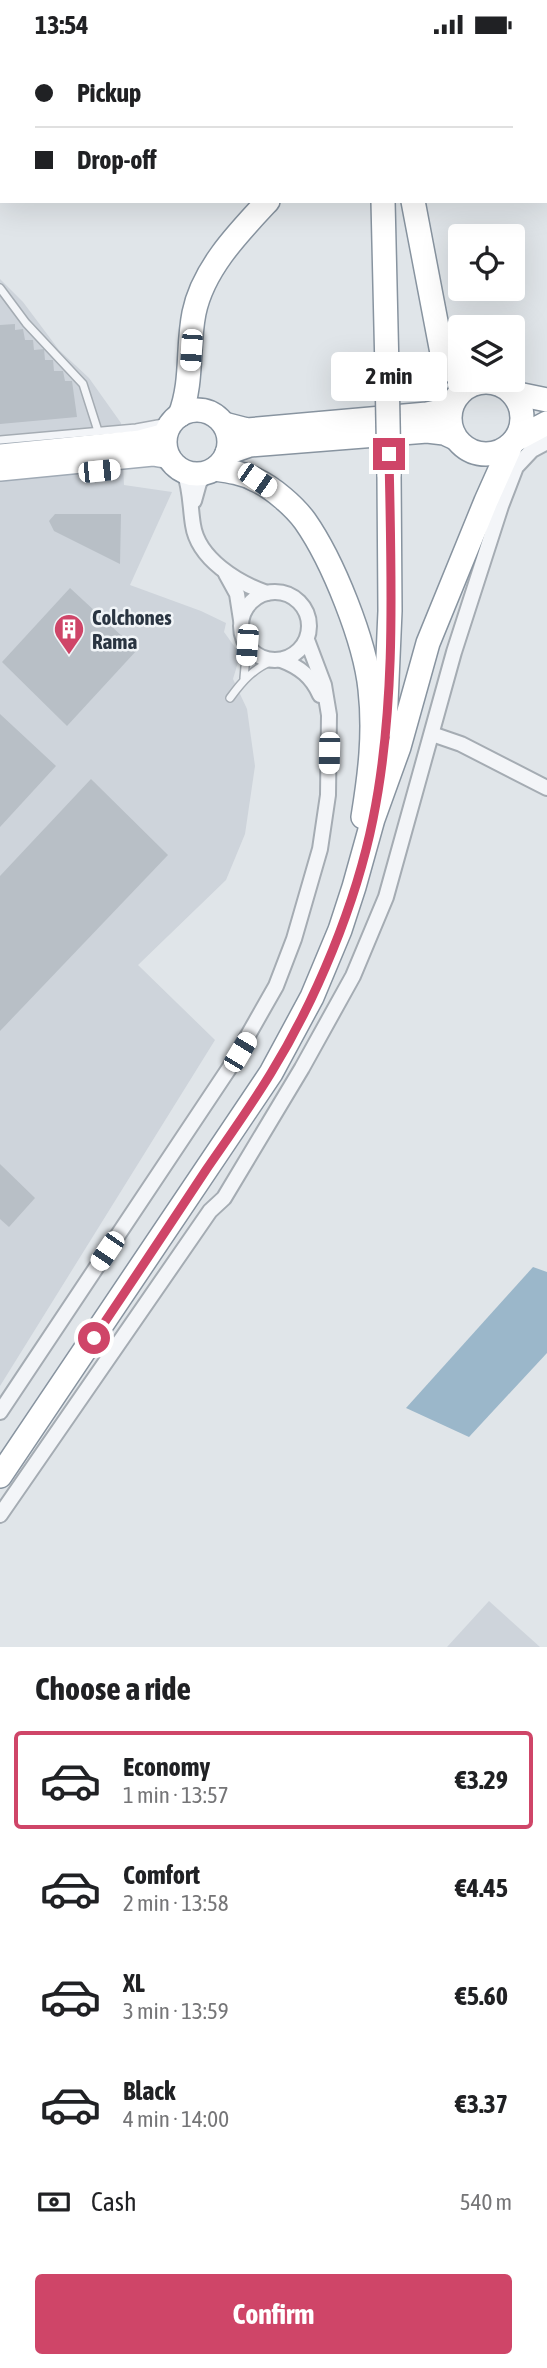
<!DOCTYPE html>
<html lang="en">
<head>
<meta charset="utf-8">
<style>
	body { margin:0; font-family:"Asap Condensed",sans-serif; background:#f2f2f2; color:#202124; height:100vh; display:flex; flex-direction:column; font-size:26px; white-space:nowrap }
	* { box-sizing:border-box; margin:0 }
	p { font-size:23px; color:#757577 }
	.icon { flex:none; width:38px; height:38px; fill:none; stroke:currentColor; stroke-width:2; stroke-linecap:round; stroke-linejoin:round }
	.map { position:relative; height:1598px; overflow:hidden }
	.details { display:flex; flex-direction:column; background:#fff; flex:1 }
	.details>* { flex:none }
	.guide { position:absolute; left:0px; top:0px; width:548px; height:154px; box-shadow:0 7px 28px #0002; display:grid; align-content:center; height:154px; padding:0 35px; background:#fff }
	.buttons { position:absolute; left:448px; top:175px; display:grid; gap:14px }
	.buttons a { display:grid; place-items:center; width:77px; height:77px; border-radius:7px; background:#fff; box-shadow:0 7px 28px #0002; font-size:35px }
	.end { position:absolute; width:32px; height:32px; margin:-16px; border:9px solid #cf4568; background:#fff; box-shadow:0 0 0 4px #fff }
	.from { border-radius:50% }
	.bubble { position:absolute; height:49px; border-radius:7px; background:#fff; box-shadow:0 7px 28px #0002; font-size:23px; font-weight:700; line-height:49px; text-align:center }
	.car { position:absolute; width:21px; height:42px; margin:-21px -10px; border-radius:9px; box-shadow:0 0 5px 2px #0007; background:linear-gradient(#fff 24%,#345 0 40%,#fff 0 76%,#345 0 86%,#fff 0) }
	.guide b { display:flex; align-items:center; gap:24px; height:66px; font-size:26px }
	.guide b+b { border-top:2px solid #e0e0e0 }
	.guide i { width:18px; height:18px; background:#202124 }
	ul { padding:0; list-style:none }
	li { display:flex; align-items:center; gap:21px; height:98px; margin:0 14px 10px; padding:0 21px; border:4px solid transparent; border-radius:7px }
	li div { flex:1 }
	li b { display:block; font-size:26px }
	li em { font-style:normal; font-weight:700 }
	li.active { border-color:#cf4568 }
	li>.icon { width:63px; height:63px; stroke-width:1.5 }
	h2 { padding:0 35px; font-size:32px; line-height:84px }
	.pay { display:flex; align-items:center; gap:18px; height:77px; padding:0 35px; font-size:26px }
	.pay p { margin-inline-start:auto }
	.button { display:flex; gap:14px; margin-top:auto; padding:14px 35px }
	.button a { flex:1; height:80px; border-radius:7px; background:#cf4568; color:#fff; font-size:28px; font-weight:700; line-height:80px; text-align:center }
	.status { display:flex; justify-content:space-between; align-items:center; height:49px; padding:0 35px; background:#fff; direction:ltr }
	.status svg { height:19px; fill:currentColor }
	.map>svg:first-child { display:block }
	.built { fill:#ced4db }
	.water { fill:#9bb7ca }
	.building { fill:#b8bfc6 }
	.lines { fill:none; stroke-linecap:round; stroke-linejoin:round }
	.service-casing { stroke:#a5acb3; stroke-width:10 }
	.minor-casing { stroke:#a5acb3; stroke-width:18 }
	.primary-casing { stroke:#a0aab5; stroke-width:24 }
	.trunk-casing { stroke:#8894a0; stroke-width:26 }
	.service { stroke:#f3f5f8; stroke-width:7 }
	.minor { stroke:#f3f5f8; stroke-width:14 }
	.primary { stroke:#fff; stroke-width:21 }
	.trunk { stroke:#fff; stroke-width:23 }
	.trunk-bridge-casing { stroke:#8894a0; stroke-width:26; stroke-linecap:butt }
	.trunk-bridge { stroke:#fff; stroke-width:23 }
	.route { stroke:#cf4568; stroke-width:9 }
	.labels { text-anchor:middle; dominant-baseline:central; stroke-width:5; stroke-linejoin:round; paint-order:stroke }
	.poi-label { font-size:21px; font-weight:bold; fill:#293441; stroke:#f0f4f7; text-anchor:start }
</style>
</head>
<body>
<div class="status"><b>13:54</b><svg viewBox="0 0 49 12"><path d="M0 12V9h3v3zM5 12V6h3v6zM10 12V3h3v9zM15 12V0h3v12zM26 1h20v11H26zM47 4h2v5h-2z"/></svg></div>
<div class="map">
<svg width="547" height="1598" viewBox="0 0 547 1598">
	<rect width="100%" height="100%" fill="#e0e5e9"/>
	<g class="built">
		<path d="M 0,230 L 23,253 L 59,301 L 89,329 L 121,374 L 124,436 L 172,443 L 130,536 L 201,562 L 226,574 L 224,583 L 237,601 L 239,610 L 233,630 L 247,660 L 255,717 L 245,785 L 226,831 L 138,916 L 215,991 L 0,1337 Z"/>
		<path d="M 489,1552 L 540,1598 L 447,1598 Z"/>
	</g>
	<path class="water" d="M 533,1218 L 547,1223 L 547,1304 L 469,1388 L 406,1359 Z"/>
	<g class="building">
		<path d="M 15,275 L 15,281 L 23,280 L 25,291 L 33,291 L 34,301 L 44,300 L 45,311 L 53,311 L 54,322 L 63,322 L 65,332 L 72,332 L 77,368 L 0,375 L 0,276 Z"/>
		<path d="M 55,465 L 121,465 L 120,515 L 54,482 L 49,472 Z"/>
		<path d="M 70,539 L 137,601 L 67,677 L 2,613 Z"/>
		<path d="M 0,665 L 56,717 L 0,778 Z"/>
		<path d="M 91,730 L 168,806 L 0,982 L 0,827 Z"/>
		<path d="M 0,1115 L 35,1149 L 9,1178 L 0,1170 Z"/>
	</g>
	<g class="lines">
		<g class="service-casing">
			<g id="service">
				<path d="M 0,239 L 26,274 L 83,335 L 98,382"/>
				<path d="M 0,391 L 136,379 L 174,372"/>
				<path d="M 244,629 L 247,596"/>
				<path d="M 230,649 C 243,631 253,620 274,611"/>
			</g>
		</g>
		<g class="minor-casing">
			<g id="minor">
				<path d="M 184,422 C 191,441 190,458 193,476 C 198,510 238,534 267,544"/>
				<path d="M 194,452 L 199,434 L 206,424"/>
				<path d="M 226,525 L 237,545 L 241,571"/>
				<circle cx="275" cy="577" r="34"/>
				<path d="M 281,611 C 300,618 312,628 320,646"/>
				<path d="M 432,685 L 461,695 L 547,739"/>
				<path d="M 0,1363 L 230,1018 L 276,937 L 294,890 L 320,800 L 328,746 L 329,666 L 324,636 L 307,591"/>
				<path d="M 0,1466 L 210,1162 L 224,1149 L 302,1019 L 353,927 L 386,848 L 454,603 L 501,457 L 516,418 L 532,401 L 547,393"/>
			</g>
		</g>
		<g class="primary-casing">
			<g id="primary">
				<path d="M 0,406 L 140,392 L 166,385"/>
				<path d="M 0,421 L 153,406 L 170,409"/>
			</g>
		</g>
		<g class="trunk-casing">
			<g id="trunk">
				<path d="M 378,0 L 378,2"/>
				<path d="M 346,2 L 347,0"/>
				<path d="M 383,152 L 387,321"/>
				<path d="M 413,152 L 442,304 L 447,315 L 460,329"/>
				<circle cx="486" cy="369" r="36"/>
				<path d="M 513,344 L 547,351"/>
				<circle cx="197" cy="393" r="32"/>
				<path d="M 180,366 C 193,333 187,299 194,264 C 203,220 238,184 268,152"/>
				<path d="M 224,375 L 247,381 L 427,365 L 441,362 L 451,357"/>
				<path d="M 515,391 L 547,374"/>
				<path d="M 227,404 L 250,396 L 427,382 L 444,384 L 455,389"/>
				<path d="M 215,420 C 229,422 243,424 256,431 C 273,439 294,457 305,472 C 333,512 365,592 370,640 C 375,684 370,725 363,768"/>
				<path d="M 385,677 L 390,562 L 389,425"/>
				<path d="M 0,1427 L 271,1024 L 312,948 L 340,881 L 354,838 L 373,770 L 399,698 L 428,594 L 486,452 L 511,396"/>
			</g>
		</g>
		<use href="#service" class="service"/>
		<use href="#minor" class="minor"/>
		<use href="#primary" class="primary"/>
		<use href="#trunk" class="trunk"/>
		<g class="trunk-bridge-casing">
			<path id="trunk-bridge" d="M 387,321 L 389,425"/>
		</g>
		<use href="#trunk-bridge" class="trunk-bridge"/>
	</g>
	<g class="lines">
		<path class="route" d="M 94,1289 C 132,1233 169,1177 206,1121 C 228,1089 251,1057 271,1024 C 316,951 356,855 373,770 C 397,652 391,525 389,405"/>
	</g>
	<defs>
		<g id="building-pin" transform="scale(1.575)"><path d="M0 17L-7.5 6A9.5 9.5 0 1 1 7.5 6Z" fill="#cf4568" stroke="#f0f4f7"/><path d="M-4-6H4V6H1V3H-1V6H-4ZM-2.5-4.3h1.7v1.8h-1.7ZM.8-4.3h1.7v1.8H.8ZM-2.5-1h1.7V.8h-1.7ZM.8-1h1.7V.8H.8Z" fill="#fff"/></g>
	</defs>
	<g fill-rule="evenodd">
		<use href="#building-pin" x="69" y="580"/>
	</g>
	<g class="labels">
		<g class="poi-label">
			<text x="92" y="568">Colchones<tspan x="92" dy="24">Rama</tspan></text>
		</g>
	</g>
</svg>
<div class="buttons">
<a><svg class="icon" aria-label="locate" viewBox="0 0 24 24"><circle cx="12" cy="12" r="6"/><path d="M12 2v4M12 18v4M2 12h4M18 12h4"/></svg></a>
<a><svg class="icon" aria-label="layers" viewBox="0 0 24 24"><path d="M12 4l9 5-9 5-9-5zM3 14l9 5 9-5"/></svg></a>
</div>
<i class="end from" style="left:94px;top:1289px"></i>
<i class="end" style="left:389px;top:405px"></i>
<div class="bubble" style="left:331px;top:303px;width:116px">2 min</div>
<i class="car" style="left:191px;top:301px;rotate:184deg"></i>
<i class="car" style="left:99px;top:422px;rotate:84deg"></i>
<i class="car" style="left:257px;top:431px;rotate:125deg"></i>
<i class="car" style="left:247px;top:596px;rotate:184deg"></i>
<i class="car" style="left:329px;top:704px;rotate:181deg"></i>
<i class="car" style="left:240px;top:1003px;rotate:31deg"></i>
<i class="car" style="left:107px;top:1202px;rotate:214deg"></i>
<div class="guide">
<b><i class="from"></i>Pickup</b>
<b><i></i>Drop-off</b>
</div>
</div>
<section class="details">
<h2>Choose a ride</h2>
<ul>
<li class="active"><svg class="icon" aria-label="car" viewBox="0 0 24 24"><path d="M5 17H2v-5l4-1 3-4h7l3 4 3 1v5h-3M9 17h6M6 11h13"/><circle cx="7" cy="17" r="2"/><circle cx="17" cy="17" r="2"/></svg><div><b>Economy</b><p>1 min · 13:57</p></div><em>€3.29</em></li>
<li><svg class="icon" aria-label="car" viewBox="0 0 24 24"><path d="M5 17H2v-5l4-1 3-4h7l3 4 3 1v5h-3M9 17h6M6 11h13"/><circle cx="7" cy="17" r="2"/><circle cx="17" cy="17" r="2"/></svg><div><b>Comfort</b><p>2 min · 13:58</p></div><em>€4.45</em></li>
<li><svg class="icon" aria-label="car" viewBox="0 0 24 24"><path d="M5 17H2v-5l4-1 3-4h7l3 4 3 1v5h-3M9 17h6M6 11h13"/><circle cx="7" cy="17" r="2"/><circle cx="17" cy="17" r="2"/></svg><div><b>XL</b><p>3 min · 13:59</p></div><em>€5.60</em></li>
<li><svg class="icon" aria-label="car" viewBox="0 0 24 24"><path d="M5 17H2v-5l4-1 3-4h7l3 4 3 1v5h-3M9 17h6M6 11h13"/><circle cx="7" cy="17" r="2"/><circle cx="17" cy="17" r="2"/></svg><div><b>Black</b><p>4 min · 14:00</p></div><em>€3.37</em></li>
</ul>
<div class="pay"><svg class="icon" aria-label="cash" viewBox="0 0 24 24"><path d="M3 7h18v10H3z"/><circle cx="12" cy="12" r="2"/></svg>Cash<p>540 m</p></div>
<div class="button"><a>Confirm</a></div>
</section>
</body>
</html>
